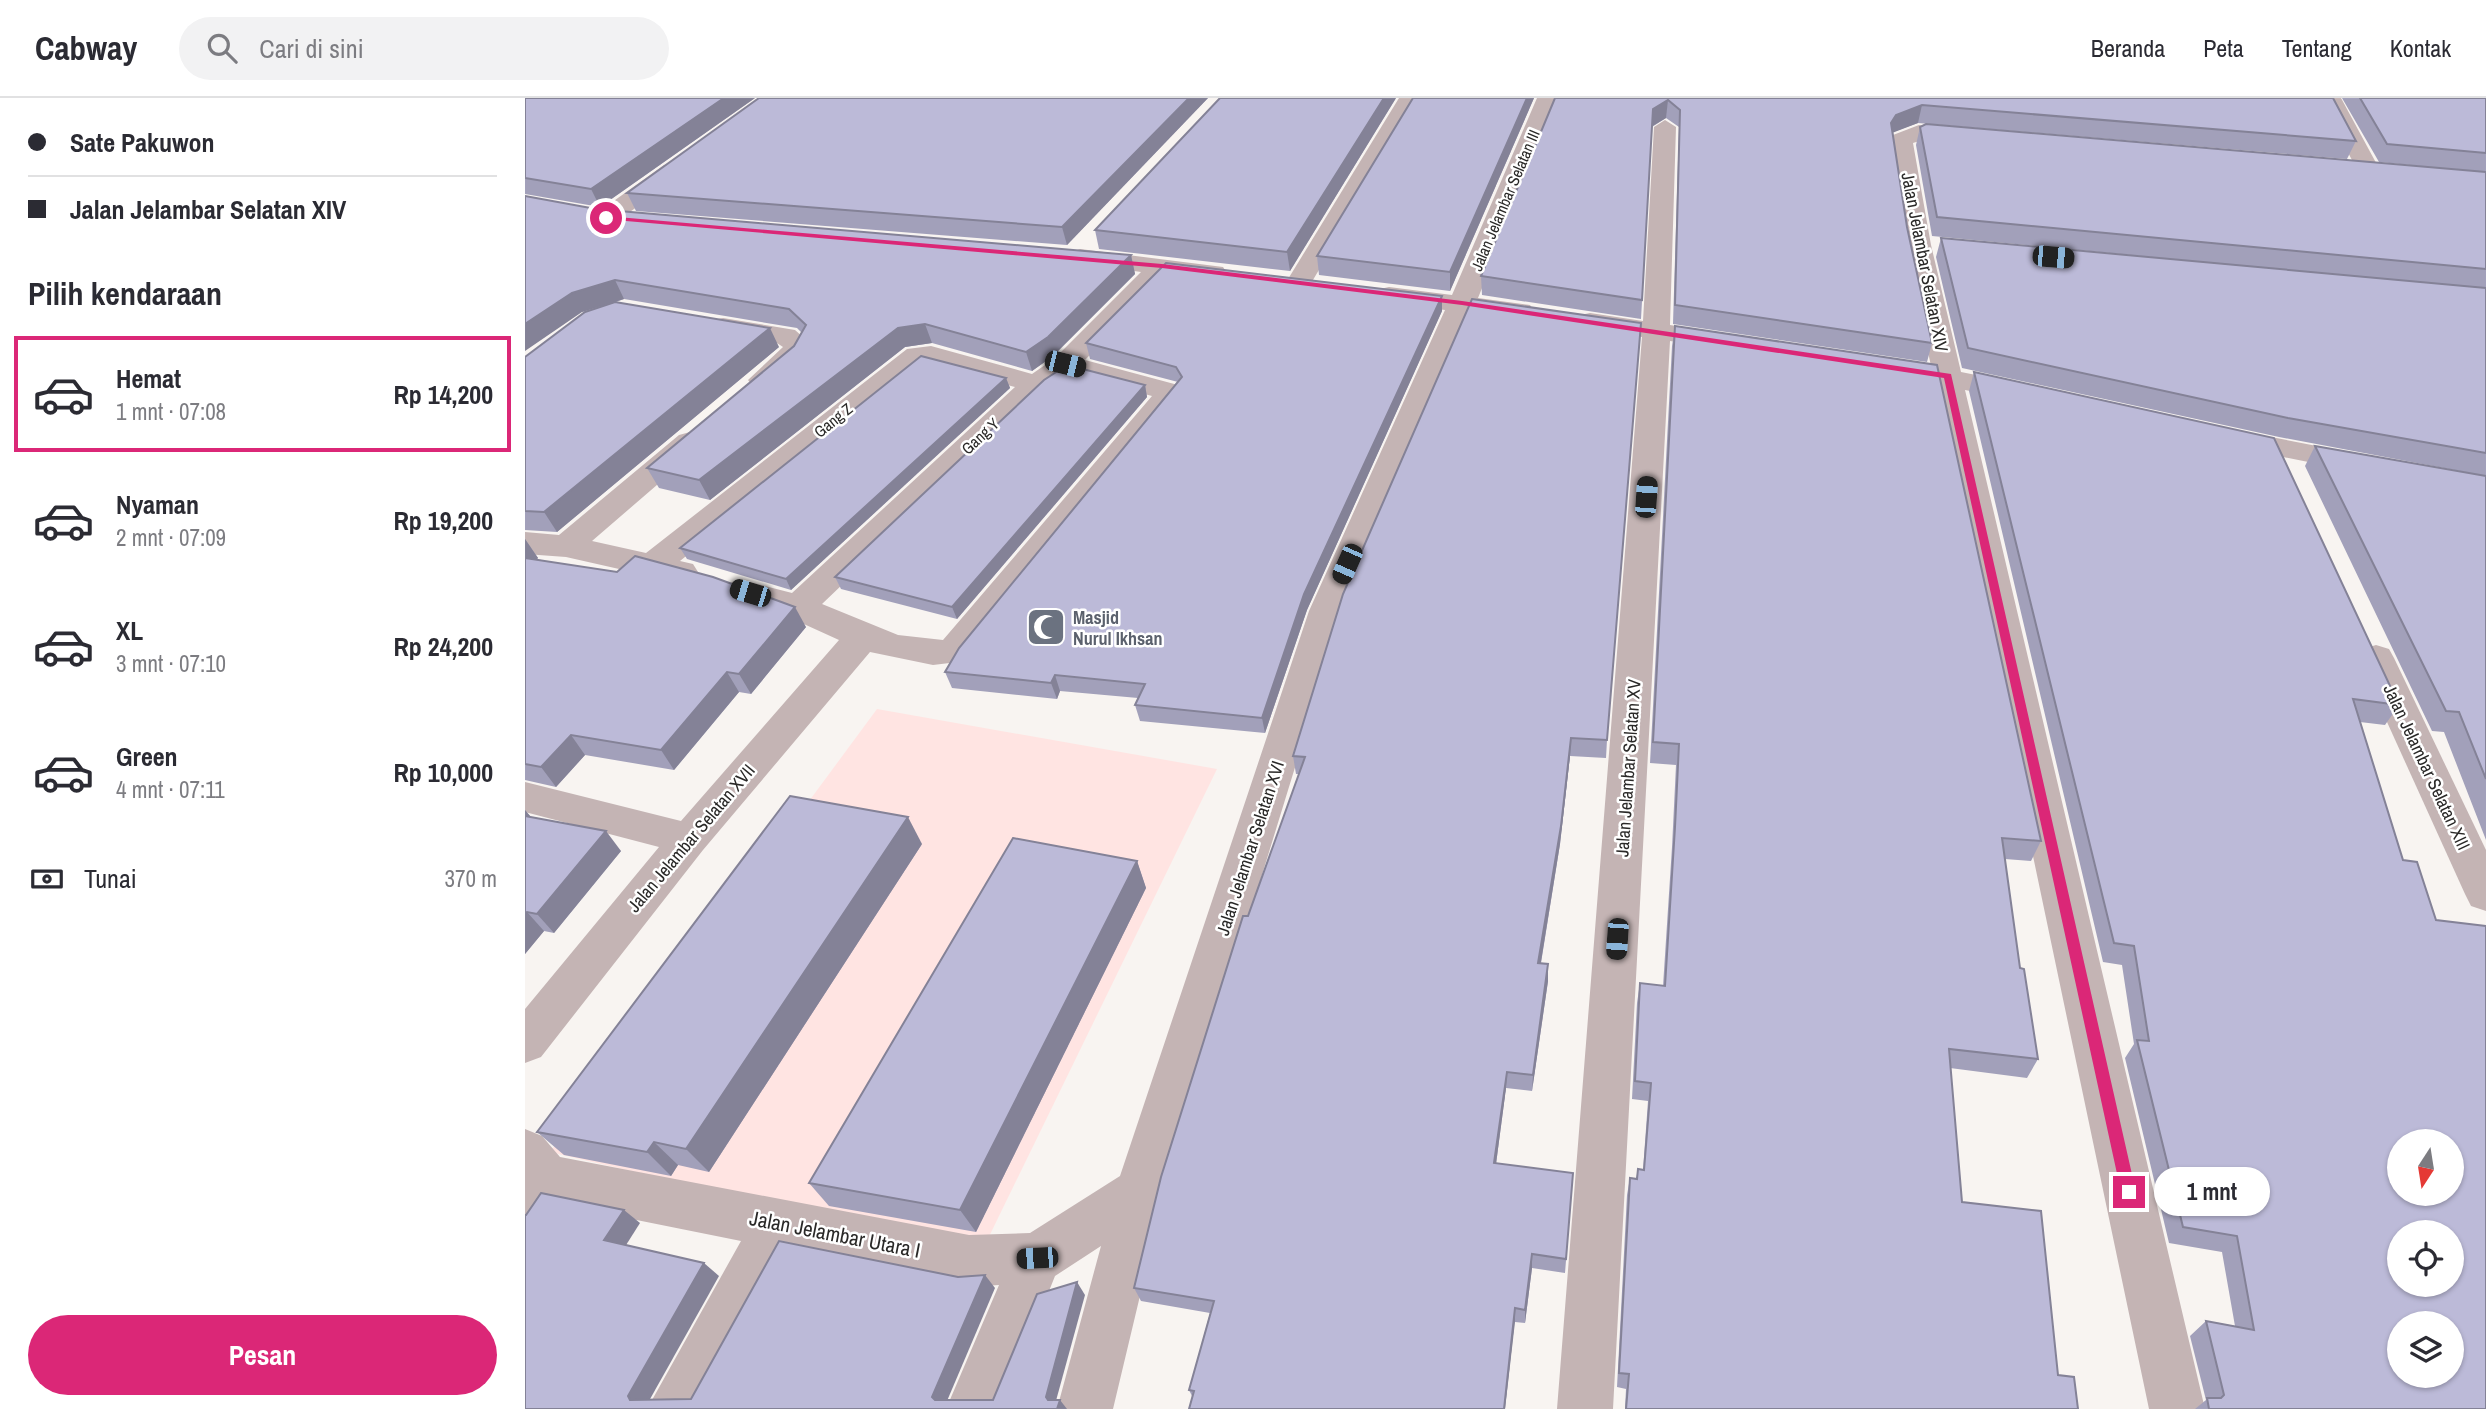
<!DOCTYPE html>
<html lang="id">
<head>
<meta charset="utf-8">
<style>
	body { margin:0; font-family:"Archivo Narrow",sans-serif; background:#f2f2f3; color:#2b2b33; height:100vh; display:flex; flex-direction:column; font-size:26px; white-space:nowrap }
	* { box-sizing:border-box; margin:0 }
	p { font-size:23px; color:#7c7c81 }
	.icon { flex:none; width:38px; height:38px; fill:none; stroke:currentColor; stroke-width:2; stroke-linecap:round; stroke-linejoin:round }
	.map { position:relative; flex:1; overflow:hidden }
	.side { display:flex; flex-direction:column; background:#fff; width:525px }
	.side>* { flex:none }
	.banner { display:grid; align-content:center; height:154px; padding:0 28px; background:#fff }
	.needle { width:46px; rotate:192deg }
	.buttons { position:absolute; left:1862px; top:1031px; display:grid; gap:14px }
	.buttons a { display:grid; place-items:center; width:77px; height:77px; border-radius:50%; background:#fff; box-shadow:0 2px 5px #0004; font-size:35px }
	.end { position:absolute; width:32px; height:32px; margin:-16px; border:9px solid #db2777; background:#fff; box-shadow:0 0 0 4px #fff }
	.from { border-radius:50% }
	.bubble { position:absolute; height:49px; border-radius:24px; background:#fff; box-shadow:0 2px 5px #0004; font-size:23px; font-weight:700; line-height:49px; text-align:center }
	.car { position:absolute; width:21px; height:42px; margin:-21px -10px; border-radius:9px; box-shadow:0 0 5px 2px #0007; background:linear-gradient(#222 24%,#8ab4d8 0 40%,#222 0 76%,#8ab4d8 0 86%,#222 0) }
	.banner b { display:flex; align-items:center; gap:24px; height:66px; font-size:26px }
	.banner b+b { border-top:2px solid #e1e1e2 }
	.banner i { width:18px; height:18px; background:#2b2b33 }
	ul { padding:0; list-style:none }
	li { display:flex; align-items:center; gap:21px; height:116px; margin:0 14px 10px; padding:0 14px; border:4px solid transparent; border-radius:0px }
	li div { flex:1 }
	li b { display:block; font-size:26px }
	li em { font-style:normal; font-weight:700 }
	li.active { border-color:#db2777 }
	li>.icon { width:63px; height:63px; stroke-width:1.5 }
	h2 { padding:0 28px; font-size:32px; line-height:84px }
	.pay { display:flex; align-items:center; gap:18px; height:77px; padding:0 28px; font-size:26px }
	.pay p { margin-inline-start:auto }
	.action { display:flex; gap:14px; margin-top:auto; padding:14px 28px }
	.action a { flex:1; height:80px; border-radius:42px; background:#db2777; color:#fff; font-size:28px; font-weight:700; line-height:80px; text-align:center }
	header { display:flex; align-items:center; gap:42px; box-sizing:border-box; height:98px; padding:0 35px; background:#fff; border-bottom:2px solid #e1e1e2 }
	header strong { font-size:33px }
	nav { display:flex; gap:38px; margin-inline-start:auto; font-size:24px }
	.search { width:490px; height:63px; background:#f2f2f3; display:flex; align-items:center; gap:18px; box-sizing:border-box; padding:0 24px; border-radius:38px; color:#7c7c81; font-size:26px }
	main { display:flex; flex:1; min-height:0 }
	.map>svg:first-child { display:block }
	.education { fill:#ffe4e2 }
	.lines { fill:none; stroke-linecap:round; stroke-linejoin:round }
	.minor { fill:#c4b4b4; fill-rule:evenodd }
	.wall { fill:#a2a0ba }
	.shaded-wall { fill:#848297 }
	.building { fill:#bcbad8; stroke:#848297; stroke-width:2; fill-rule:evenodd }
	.route { fill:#db2777 }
	.labels { text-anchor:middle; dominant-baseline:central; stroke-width:5; stroke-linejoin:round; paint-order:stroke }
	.far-street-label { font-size:16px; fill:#2a2928; stroke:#fff }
	.street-label { font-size:18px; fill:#2a2928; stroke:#fff }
	.worship-label { font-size:18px; font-weight:bold; fill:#5b616d; stroke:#fff; text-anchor:start }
	.near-street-label { font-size:21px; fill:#2a2928; stroke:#fff }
</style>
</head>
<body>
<header>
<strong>Cabway</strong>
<div class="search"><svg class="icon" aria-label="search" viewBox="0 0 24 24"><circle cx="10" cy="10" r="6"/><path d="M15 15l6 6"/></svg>Cari di sini</div>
<nav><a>Beranda</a><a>Peta</a><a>Tentang</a><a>Kontak</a></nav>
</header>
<main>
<section class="side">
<div class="banner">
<b><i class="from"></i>Sate Pakuwon</b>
<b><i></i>Jalan Jelambar Selatan XIV</b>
</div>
<h2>Pilih kendaraan</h2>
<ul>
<li class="active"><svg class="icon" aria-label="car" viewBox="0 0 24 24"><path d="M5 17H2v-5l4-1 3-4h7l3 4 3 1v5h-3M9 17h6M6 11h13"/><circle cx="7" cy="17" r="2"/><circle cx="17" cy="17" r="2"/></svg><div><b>Hemat</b><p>1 mnt · 07:08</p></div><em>Rp 14,200</em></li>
<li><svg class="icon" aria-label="car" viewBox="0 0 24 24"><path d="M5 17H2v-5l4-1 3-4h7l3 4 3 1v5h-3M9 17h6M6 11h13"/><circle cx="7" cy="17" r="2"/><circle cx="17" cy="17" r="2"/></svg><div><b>Nyaman</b><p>2 mnt · 07:09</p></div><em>Rp 19,200</em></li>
<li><svg class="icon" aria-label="car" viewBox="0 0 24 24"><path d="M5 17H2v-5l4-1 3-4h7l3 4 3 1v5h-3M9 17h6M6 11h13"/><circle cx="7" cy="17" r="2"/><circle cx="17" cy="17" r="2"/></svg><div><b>XL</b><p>3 mnt · 07:10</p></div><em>Rp 24,200</em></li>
<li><svg class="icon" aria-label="car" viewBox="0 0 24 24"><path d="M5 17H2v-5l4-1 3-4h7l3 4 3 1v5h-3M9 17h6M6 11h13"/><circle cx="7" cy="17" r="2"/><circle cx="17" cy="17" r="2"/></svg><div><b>Green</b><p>4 mnt · 07:11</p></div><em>Rp 10,000</em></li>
</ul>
<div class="pay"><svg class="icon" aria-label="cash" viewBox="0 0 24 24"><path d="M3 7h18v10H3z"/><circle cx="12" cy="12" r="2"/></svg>Tunai<p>370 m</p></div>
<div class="action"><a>Pesan</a></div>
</section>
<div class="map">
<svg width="1961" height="1311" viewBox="0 0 1961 1311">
	<rect width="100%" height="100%" fill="#f8f4f1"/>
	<path class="education" d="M 352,611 L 692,671 L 456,1155 L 25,1054 Z"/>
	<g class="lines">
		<g class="minor">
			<path d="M 874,0 L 896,0 L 782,192 L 764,192 L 760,186 Z"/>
			<path d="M 1012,0 L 1034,0 L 953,200 L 1005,207 L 1009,213 L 1005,219 L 995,221 L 946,215 L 818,513 L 640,1093 L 588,1311 L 532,1311 L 576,1148 L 530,1178 L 477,1311 L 421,1311 L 474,1187 L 444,1189 L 266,1153 L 180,1311 L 122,1311 L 216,1143 L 32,1106 L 18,1128 L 0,1135 L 0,1031 L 17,1038 L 35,1059 L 444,1137 L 505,1135 L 595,1078 L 784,513 L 920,212 L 855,203 L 851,197 L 855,191 L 864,189 L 927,197 Z"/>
			<path d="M 1794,0 L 1816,0 L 1856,74 L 1852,79 L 1836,79 Z"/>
			<path d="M 1140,22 L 1151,29 L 1145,227 L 1209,237 L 1213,243 L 1209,249 L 1199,251 L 1145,243 L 1088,1311 L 1032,1311 L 1117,239 L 1055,229 L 1051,223 L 1055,217 L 1065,215 L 1118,223 L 1129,29 Z"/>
			<path d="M 1394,27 L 1446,32 L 1457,39 C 1446,54 1407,37 1388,45 L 1406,147 L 1436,274 L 1506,288 L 1511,294 L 1506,300 L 1496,303 L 1440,292 L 1680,1311 L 1624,1311 L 1409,286 L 1353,275 L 1349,269 L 1353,263 L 1363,260 L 1406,268 L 1380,147 L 1365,42 L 1368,37 Z"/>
			<path d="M 147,65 L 155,67 L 159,72 L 155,77 L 90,125 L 72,125 L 69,120 L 72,115 L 139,67 Z"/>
			<path d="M 555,151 L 698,169 L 702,175 L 698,181 L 689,183 L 643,177 L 560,262 L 653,287 L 657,298 L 441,563 L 408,567 L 345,554 L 178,752 L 16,959 L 0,965 L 0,911 L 134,749 L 0,714 L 0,684 L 156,723 L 314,542 L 259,517 L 205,501 L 200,493 L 205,485 L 217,482 L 267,495 L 490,289 L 399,266 L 155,463 L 168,466 L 173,474 L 168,482 L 156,485 L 41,459 L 0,456 L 0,434 L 34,437 L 154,337 L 165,334 L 176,337 L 180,343 L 176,349 L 67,443 L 121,455 L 382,251 L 406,248 L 507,276 L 530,260 L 616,174 L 546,164 L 542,159 L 546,154 ZM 545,276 L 627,298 L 418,542 L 373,537 L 297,506 L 521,292 Z"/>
			<path d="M 198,220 L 270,232 L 287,247 C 275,268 254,295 228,288 L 223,282 L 258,249 L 252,245 L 188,234 L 184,228 L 188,222 Z"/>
			<path d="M 1705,331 L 1838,357 L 1849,359 L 1854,366 L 1849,373 L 1838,375 L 1694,346 L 1690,340 L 1694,334 Z"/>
			<path d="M 1851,547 L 1864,551 L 1869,560 L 1961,752 L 1961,813 L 1946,808 L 1940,796 L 1833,560 L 1838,551 Z"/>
		</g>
	</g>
	<g class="wall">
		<path d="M 0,0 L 230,0 L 75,109 L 0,96 Z"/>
		<path d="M 683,0 L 542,147 L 111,113 L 102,95 Z"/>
		<path d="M 871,0 L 765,173 L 574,151 L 570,132 Z"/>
		<path d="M 888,0 L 1009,0 L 925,193 L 794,177 L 792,158 Z"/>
		<path d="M 1030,0 L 1808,0 L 1831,43 L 1822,61 L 1393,25 L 1368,34 L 1382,129 L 1407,245 L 1402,264 L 1148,226 L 1154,29 L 1141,20 L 1127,29 L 1116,221 L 957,197 L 956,178 Z"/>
		<path d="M 1817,0 L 1961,0 L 1961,378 L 1754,339 L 1437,270 L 1411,159 L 1416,140 L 1762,172 L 1407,138 L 1391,47 L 1395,29 L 1936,72 L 1854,64 Z"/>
		<path d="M 71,111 L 606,157 L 610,176 L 528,258 L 507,273 L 407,245 L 380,249 L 185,402 L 134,390 L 122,370 L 269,248 L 277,235 L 272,230 L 99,201 L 91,204 L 254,249 L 32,434 L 0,432 L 0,259 L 77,208 L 57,214 Z"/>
		<path d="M 917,213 L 782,512 L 740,635 L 615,623 L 610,607 L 613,600 L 535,593 L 532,601 L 427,590 L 420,574 L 653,284 L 565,261 L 561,245 Z"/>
		<path d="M 1150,228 L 1516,743 L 1506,763 L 1480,761 L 1495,870 L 1513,961 L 1502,980 L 1425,970 L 1437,1104 L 1553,1311 L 1100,1311 L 1101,1291 L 1092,1289 L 1102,1097 L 1105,1080 L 1111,1081 L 1113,1071 L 1118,1072 L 1123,1003 L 1107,1001 L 1112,905 L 1115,885 L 1138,888 L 1147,749 L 1151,667 L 1125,665 L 1147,248 Z"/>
		<path d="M 1449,274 L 1874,607 L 1860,627 L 1835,624 L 1878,762 L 1911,822 L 1961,1311 L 1670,1311 L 1681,1302 L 1665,1238 L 1681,1223 L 1710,1228 L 1697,1154 L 1644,1145 L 1600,960 L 1609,946 L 1597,867 L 1578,864 L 1444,293 Z"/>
		<path d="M 481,280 L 485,290 L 266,492 L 162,461 L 155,450 Z"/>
		<path d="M 620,287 L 622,299 L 432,521 L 316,491 L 310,479 Z"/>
		<path d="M 1790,348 L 1961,378 L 1961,742 L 1919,634 L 1907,633 L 1780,368 Z"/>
		<path d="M 0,441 L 13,460 L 12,461 L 281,529 L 226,596 L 214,594 L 149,672 L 60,657 L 31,689 L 0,682 Z"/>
		<path d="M 818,496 L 1082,642 L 1081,660 L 1045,658 L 1035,746 L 1016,865 L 1023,883 L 1007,993 L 981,990 L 971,1066 L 1048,1075 L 1040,1175 L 1007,1170 L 1000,1225 L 990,1224 L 668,1300 L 664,1292 L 685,1215 L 616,1203 L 609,1190 L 723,818 L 774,676 L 771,676 L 768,658 Z"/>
		<path d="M 0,712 L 5,718 L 5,719 L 96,753 L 29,835 L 19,833 L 0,856 Z"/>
		<path d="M 397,746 L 184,1074 L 153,1067 L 146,1078 L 39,1057 L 12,1034 Z"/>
		<path d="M 612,763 L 621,790 L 451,1134 L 304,1108 L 284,1085 Z"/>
	</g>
	<g class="shaded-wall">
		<path d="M 199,0 L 230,0 L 75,109 L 66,91 Z"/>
		<path d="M 664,0 L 683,0 L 542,147 L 537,129 Z"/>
		<path d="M 859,0 L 871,0 L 765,173 L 762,154 Z"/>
		<path d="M 1002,0 L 1009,0 L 925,193 L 925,174 Z"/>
		<path d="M 1143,2 L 1141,20 L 1126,29 L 1128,11 Z"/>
		<path d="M 1397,7 L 1393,25 L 1367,35 L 1366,25 L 1371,17 Z"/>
		<path d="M 606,157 L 610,176 L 528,258 L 507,273 L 501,254 Z"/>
		<path d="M 90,182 L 99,201 L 57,214 L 0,253 L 0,226 L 47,195 Z"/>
		<path d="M 917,198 L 917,213 L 782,512 L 740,635 L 737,620 L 779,496 Z"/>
		<path d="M 400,226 L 407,245 L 380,249 L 185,402 L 174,382 L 373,230 Z"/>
		<path d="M 245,230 L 254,249 L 32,434 L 19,414 Z"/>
		<path d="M 481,280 L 485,290 L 266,492 L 261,481 Z"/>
		<path d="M 620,287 L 622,299 L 432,521 L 427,509 Z"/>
		<path d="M 0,441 L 13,460 L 0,473 Z"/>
		<path d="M 270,509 L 281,529 L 226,596 L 214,576 Z"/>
		<path d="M 202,574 L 214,594 L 149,672 L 136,652 Z"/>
		<path d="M 530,577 L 535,593 L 532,601 L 526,585 Z"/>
		<path d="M 46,637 L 60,657 L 31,689 L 16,669 Z"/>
		<path d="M 1046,640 L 1045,658 L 1035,746 L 1013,882 L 1013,865 Z"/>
		<path d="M 0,712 L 5,718 L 0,724 Z"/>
		<path d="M 383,719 L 397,746 L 184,1074 L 161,1051 Z"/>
		<path d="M 81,733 L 96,753 L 29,835 L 12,816 Z"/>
		<path d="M 612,763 L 621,790 L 451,1134 L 435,1112 Z"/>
		<path d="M 2,814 L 19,833 L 0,856 L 0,816 Z"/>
		<path d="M 1023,866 L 1023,883 L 1007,993 L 1008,977 Z"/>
		<path d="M 982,974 L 981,990 L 969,1081 L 969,1065 Z"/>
		<path d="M 129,1044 L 153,1067 L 146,1078 L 122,1054 Z"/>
		<path d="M 99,1112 L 115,1125 L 96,1155 L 79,1142 Z"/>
		<path d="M 1007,1156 L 1007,1170 L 1000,1225 L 1000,1212 Z"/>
		<path d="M 179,1165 L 194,1178 L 120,1310 L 105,1302 L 103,1298 Z"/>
		<path d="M 460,1177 L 470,1190 L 419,1310 L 407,1299 Z"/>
		<path d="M 552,1184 L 560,1197 L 529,1310 L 521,1299 Z"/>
		<path d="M 990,1210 L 990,1224 L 980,1311 L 979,1311 Z"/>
		<path d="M 535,1302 L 542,1311 L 532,1311 Z"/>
	</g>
	<g class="building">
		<path d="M 0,0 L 199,0 L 66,91 L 0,80 Z"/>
		<path d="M 234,0 L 664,0 L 537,129 L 102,95 Z"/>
		<path d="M 695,0 L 859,0 L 762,154 L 570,132 Z"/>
		<path d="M 888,0 L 1002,0 L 925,174 L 792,158 Z"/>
		<path d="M 1030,0 L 1808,0 L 1831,43 L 1397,7 L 1371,17 L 1366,25 L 1382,129 L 1407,245 L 1150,207 L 1155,12 L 1143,2 L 1128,11 L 1117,202 L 956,178 Z"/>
		<path d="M 1835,0 L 1961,0 L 1961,55 L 1862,46 Z"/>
		<path d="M 1401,26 L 1961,74 L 1961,171 L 1412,119 L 1395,29 Z"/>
		<path d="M 0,98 L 71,111 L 606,157 L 523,239 L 501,254 L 400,226 L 373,230 L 174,382 L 122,370 L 269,248 L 281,227 L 264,211 L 90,182 L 47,195 L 0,226 Z"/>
		<path d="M 1416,140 L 1961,190 L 1961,355 L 1763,320 L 1443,250 Z"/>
		<path d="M 641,165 L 917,198 L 779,496 L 737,620 L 610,607 L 620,586 L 530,577 L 526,585 L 420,574 L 434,550 L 657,279 L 651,269 L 561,245 Z"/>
		<path d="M 947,201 L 1116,225 L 1082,642 L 1046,640 L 1036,728 L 1013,865 L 1023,866 L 1008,977 L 982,974 L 969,1065 L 1048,1075 L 1041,1161 L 1007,1156 L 1000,1212 L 990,1210 L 979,1311 L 664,1311 L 669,1293 L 664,1292 L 689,1203 L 609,1190 L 636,1079 L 718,818 L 723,818 L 780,659 L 768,658 L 818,496 Z"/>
		<path d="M 90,204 L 245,230 L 19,414 L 0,413 L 0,259 L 60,214 Z"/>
		<path d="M 1150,228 L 1412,267 L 1516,743 L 1477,740 L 1495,870 L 1499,871 L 1513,961 L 1424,951 L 1437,1104 L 1516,1113 L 1533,1277 L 1549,1279 L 1553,1311 L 1101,1311 L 1104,1276 L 1094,1275 L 1105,1080 L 1112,1081 L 1113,1071 L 1119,1072 L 1126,985 L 1110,983 L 1115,885 L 1140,888 L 1150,729 L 1154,646 L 1128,644 Z"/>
		<path d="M 396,258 L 481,280 L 261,481 L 155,450 Z"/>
		<path d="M 542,267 L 620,287 L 427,509 L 310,479 L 519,282 Z"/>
		<path d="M 1449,274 L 1749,340 L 1874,607 L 1828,601 L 1878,762 L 1892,764 L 1911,822 L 1961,828 L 1961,1311 L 1684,1311 L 1682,1300 L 1696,1300 L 1699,1297 L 1681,1223 L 1729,1232 L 1712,1138 L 1658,1129 L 1612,942 L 1624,943 L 1609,848 L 1589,845 ZM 1874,1043 L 1927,1043 L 1927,1096 L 1874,1096 ZM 1874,1134 L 1927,1134 L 1927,1186 L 1874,1186 ZM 1874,1225 L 1927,1225 L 1927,1278 L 1874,1278 Z"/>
		<path d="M 1790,348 L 1961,378 L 1961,681 L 1934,614 L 1921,613 Z"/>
		<path d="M 110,458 L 188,479 L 270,509 L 214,576 L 202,574 L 136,652 L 46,637 L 16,669 L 0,666 L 0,460 L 92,474 Z"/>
		<path d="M 265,698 L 383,719 L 161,1051 L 129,1044 L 122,1054 L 12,1034 Z"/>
		<path d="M 0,718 L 81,733 L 12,816 L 2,814 L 0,816 Z"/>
		<path d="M 488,740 L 612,763 L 435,1112 L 284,1085 Z"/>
		<path d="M 16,1095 L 99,1112 L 79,1142 L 179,1165 L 103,1298 L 105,1302 L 166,1301 L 254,1143 L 433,1179 L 460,1177 L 407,1299 L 410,1302 L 468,1302 L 512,1196 L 552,1184 L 521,1299 L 523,1302 L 535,1302 L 532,1311 L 0,1311 L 0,1117 L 1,1117 Z"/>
	</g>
	<path class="route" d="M 81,118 L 637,166 L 937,203 L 1426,276 L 1611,1094 L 1609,1099 L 1599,1099 L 1596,1094 L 1419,280 L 937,207 L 637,170 L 78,121 Z"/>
	<defs>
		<g id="mosque-square" transform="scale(2.0125)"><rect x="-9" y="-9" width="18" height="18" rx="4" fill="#6b7280" stroke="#fff"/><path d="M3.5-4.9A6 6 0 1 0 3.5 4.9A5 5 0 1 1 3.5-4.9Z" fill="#fff"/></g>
	</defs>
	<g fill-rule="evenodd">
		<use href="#mosque-square" x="521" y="529"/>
	</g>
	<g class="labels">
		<g class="far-street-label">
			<text transform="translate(980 102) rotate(-67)">Jalan Jelambar Selatan III</text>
			<text transform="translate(308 322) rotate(-39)">Gang Z</text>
			<text transform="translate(455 338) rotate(-43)">Gang Y</text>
		</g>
		<g class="street-label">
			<text transform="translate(1400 164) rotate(79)">Jalan Jelambar Selatan XIV</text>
			<text transform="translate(1902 669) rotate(65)">Jalan Jelambar Selatan XIII</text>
			<text transform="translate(1103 670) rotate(-86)">Jalan Jelambar Selatan XV</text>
			<text transform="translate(166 740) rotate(-50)">Jalan Jelambar Selatan XVII</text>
			<text transform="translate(725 750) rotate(-72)">Jalan Jelambar Selatan XVI</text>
		</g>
		<g class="worship-label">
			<text x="548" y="519">Masjid<tspan x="548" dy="21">Nurul Ikhsan</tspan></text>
		</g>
		<g class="near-street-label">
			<text transform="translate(310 1136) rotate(11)">Jalan Jelambar Utara I</text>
		</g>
	</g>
</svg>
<div class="buttons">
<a><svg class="needle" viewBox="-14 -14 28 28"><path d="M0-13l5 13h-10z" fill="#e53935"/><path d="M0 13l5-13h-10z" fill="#7c7c81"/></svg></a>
<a><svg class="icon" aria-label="locate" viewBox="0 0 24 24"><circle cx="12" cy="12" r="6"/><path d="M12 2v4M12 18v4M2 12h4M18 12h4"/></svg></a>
<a><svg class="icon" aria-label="layers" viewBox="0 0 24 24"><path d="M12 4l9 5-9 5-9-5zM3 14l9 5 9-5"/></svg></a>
</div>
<i class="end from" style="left:81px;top:120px"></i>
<i class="end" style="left:1604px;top:1094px"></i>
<div class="bubble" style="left:1629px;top:1069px;width:116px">1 mnt</div>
<i class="car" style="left:1528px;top:159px;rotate:95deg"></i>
<i class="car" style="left:540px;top:266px;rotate:104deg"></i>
<i class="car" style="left:1121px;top:399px;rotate:4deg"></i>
<i class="car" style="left:822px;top:466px;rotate:204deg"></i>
<i class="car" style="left:225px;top:495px;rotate:287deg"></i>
<i class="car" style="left:1092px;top:841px;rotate:184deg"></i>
<i class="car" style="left:512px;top:1160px;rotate:267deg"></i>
</div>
</main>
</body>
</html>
